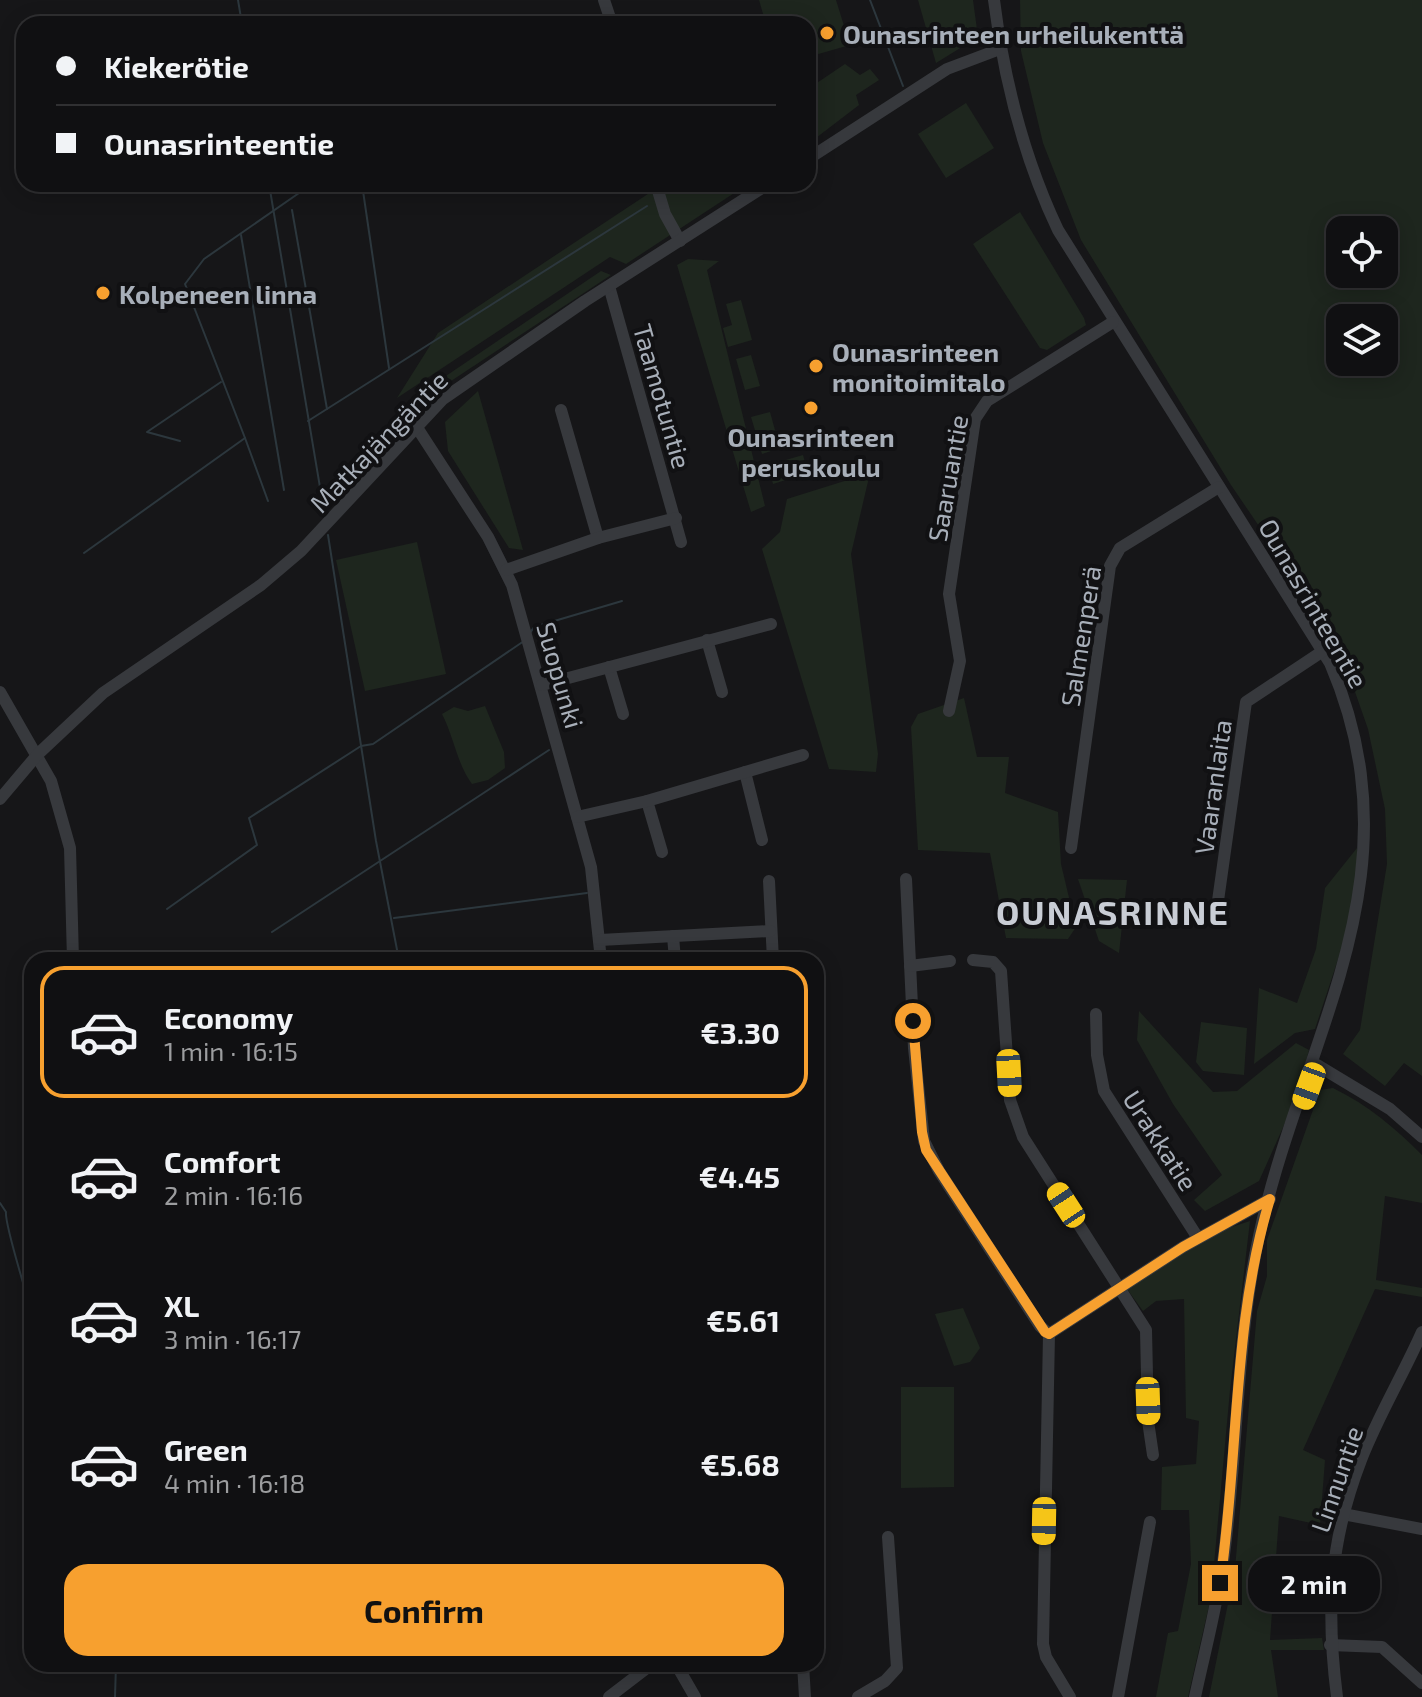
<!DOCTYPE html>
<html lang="en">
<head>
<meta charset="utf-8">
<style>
	body { margin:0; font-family:"Exo 2",sans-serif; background:#19191b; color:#f1f3f6; height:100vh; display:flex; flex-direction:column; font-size:30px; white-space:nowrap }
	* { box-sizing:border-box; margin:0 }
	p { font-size:26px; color:#9c9d9f }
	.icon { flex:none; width:44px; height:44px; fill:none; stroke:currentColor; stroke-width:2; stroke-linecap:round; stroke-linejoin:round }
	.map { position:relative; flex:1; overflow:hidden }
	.drawer { position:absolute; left:24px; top:952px; width:800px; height:720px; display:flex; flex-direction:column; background:#101012; border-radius:24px; box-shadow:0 4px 20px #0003,0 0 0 2px #303032 }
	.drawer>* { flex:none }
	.banner { position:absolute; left:16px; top:16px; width:800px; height:176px; border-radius:24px; box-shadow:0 4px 20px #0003,0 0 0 2px #303032; display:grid; align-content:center; height:176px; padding:0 40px; background:#101012 }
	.buttons { position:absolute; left:1326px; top:216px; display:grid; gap:16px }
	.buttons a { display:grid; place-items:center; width:72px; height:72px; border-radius:16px; background:#101012; box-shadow:0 4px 20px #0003,0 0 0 2px #303032; font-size:40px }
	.end { position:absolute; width:36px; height:36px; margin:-18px; border:10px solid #f7a02f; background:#111; box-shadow:0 0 0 4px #111 }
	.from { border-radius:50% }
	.bubble { position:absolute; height:56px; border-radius:24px; background:#101012; box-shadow:0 4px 20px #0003,0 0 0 2px #303032; font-size:26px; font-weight:700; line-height:56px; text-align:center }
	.car { position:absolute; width:24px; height:48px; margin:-24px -12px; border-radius:10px; box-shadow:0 0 6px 2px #0007; background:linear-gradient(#f5c518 24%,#345 0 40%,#f5c518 0 76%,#345 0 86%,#f5c518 0) }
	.banner b { display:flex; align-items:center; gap:28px; height:76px; font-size:30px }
	.banner b+b { border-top:2px solid #303032 }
	.banner i { width:20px; height:20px; background:#f1f3f6 }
	ul { padding:14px 0 0; list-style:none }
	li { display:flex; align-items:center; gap:24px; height:132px; margin:0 16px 12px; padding:0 24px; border:4px solid transparent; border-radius:24px }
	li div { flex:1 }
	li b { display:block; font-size:30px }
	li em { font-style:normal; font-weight:700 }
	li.on { border-color:#f7a02f }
	li>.icon { width:72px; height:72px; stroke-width:1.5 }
	.primary-button { display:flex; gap:16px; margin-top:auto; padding:16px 40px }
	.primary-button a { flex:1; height:92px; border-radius:24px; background:#f7a02f; color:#111; font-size:32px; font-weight:700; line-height:92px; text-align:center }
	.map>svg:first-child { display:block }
	.green { fill:#1e261e; fill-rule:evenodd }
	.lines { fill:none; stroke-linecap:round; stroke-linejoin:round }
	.stream { stroke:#2c373d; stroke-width:2 }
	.minor { stroke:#37393d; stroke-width:12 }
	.route { stroke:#f7a02f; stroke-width:10 }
	.poi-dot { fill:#f7a02f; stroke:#111113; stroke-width:3 }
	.labels { text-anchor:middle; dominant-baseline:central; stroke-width:8; stroke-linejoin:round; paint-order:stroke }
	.poi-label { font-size:26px; font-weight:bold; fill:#a8afb9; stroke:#111113; text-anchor:start }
	.street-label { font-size:26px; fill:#a8afb9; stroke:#111113 }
	.district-label { font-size:34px; font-weight:bold; letter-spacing:2px; fill:#c9cdd5; stroke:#111113 }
</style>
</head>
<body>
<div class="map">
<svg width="1422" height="1697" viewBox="0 0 1422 1697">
	<rect width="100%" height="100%" fill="#161618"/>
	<g class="green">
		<path d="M 759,0 L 836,0 L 850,45 L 808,57 L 808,24 L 766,24 Z"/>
		<path d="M 918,0 L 973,0 L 978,37 L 936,63 Z"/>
		<path d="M 1020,0 L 1422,0 L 1422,1076 L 1404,1063 L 1385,1086 L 1343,1054 L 1360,1030 L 1387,864 L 1385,809 L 1368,729 L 1347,669 L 1312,604 L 1231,485 L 1081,240 L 1043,143 L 1021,51 ZM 1340,230 L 1384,230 L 1384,274 L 1340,274 ZM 1340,318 L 1384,318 L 1384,362 L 1340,362 Z"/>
		<path d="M 845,64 L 860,75 L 870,69 L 879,80 L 856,95 L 859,105 L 808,144 L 808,89 Z"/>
		<path d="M 966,103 L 994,148 L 946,178 L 918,134 Z"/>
		<path d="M 663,184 L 748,184 L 626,264 L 610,257 L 397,398 L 438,333 Z"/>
		<path d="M 1020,212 L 1084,318 L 1086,325 L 1047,350 L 1040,348 L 973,244 Z"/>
		<path d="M 688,259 L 719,261 L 707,270 L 765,506 L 751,512 L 677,265 Z"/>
		<path d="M 601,271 L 611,275 L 445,385 L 440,380 Z"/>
		<path d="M 741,300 L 752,340 L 728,347 L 723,328 L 732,325 L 726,304 Z"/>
		<path d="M 751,355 L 760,386 L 745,390 L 736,359 Z"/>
		<path d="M 478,391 L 523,550 L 509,548 L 448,451 L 445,422 Z"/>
		<path d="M 770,412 L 780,448 L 762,454 L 751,417 Z"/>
		<path d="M 803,455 L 808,473 L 773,484 L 768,465 Z"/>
		<path d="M 870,473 L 851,554 L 878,754 L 876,772 L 829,769 L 762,549 L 780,532 L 787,499 Z"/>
		<path d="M 417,542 L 446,674 L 365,691 L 336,560 Z"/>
		<path d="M 964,698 L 977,757 L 1009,757 L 1005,793 L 1058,812 L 1061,864 L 1076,927 L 1068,939 L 1006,938 L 990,853 L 918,850 L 911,727 L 918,714 Z"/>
		<path d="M 485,706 L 504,752 L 505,768 L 488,780 L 472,784 C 457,764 454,737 442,714 L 454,707 L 468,711 Z"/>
		<path d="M 1357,848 L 1359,896 L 1315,1029 L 1295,1033 L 1254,1064 L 1259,988 L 1297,1003 L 1316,949 L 1325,888 Z"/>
		<path d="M 1078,879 L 1127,880 L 1119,953 L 1099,941 Z"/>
		<path d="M 1139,1011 L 1213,1092 L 1237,1091 L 1296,1043 L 1309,1050 L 1297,1096 L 1259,1181 L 1205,1211 L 1194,1200 L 1222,1175 L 1173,1104 L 1137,1040 Z"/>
		<path d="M 1201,1022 L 1247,1028 L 1244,1075 L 1203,1071 L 1196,1062 Z"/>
		<path d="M 1333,1088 C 1368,1105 1395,1128 1422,1155 L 1422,1203 L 1385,1196 L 1376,1280 L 1422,1288 L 1422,1297 L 1375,1289 L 1303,1450 L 1325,1460 L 1320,1525 L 1279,1516 L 1270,1640 L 1322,1638 L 1324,1650 L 1271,1650 L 1278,1697 L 1209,1697 L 1235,1569 L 1257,1311 L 1267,1276 L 1267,1240 L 1320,1090 Z"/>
		<path d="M 1250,1221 L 1230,1390 L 1211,1597 L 1188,1697 L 1156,1697 L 1168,1633 L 1178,1631 L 1191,1564 L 1189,1510 L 1161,1510 L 1162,1467 L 1196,1464 L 1199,1421 L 1186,1418 L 1184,1299 L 1156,1301 L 1143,1311 L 1127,1289 L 1198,1238 Z"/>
		<path d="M 963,1308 L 980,1348 L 970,1362 L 954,1366 L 935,1314 Z"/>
		<path d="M 901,1387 L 954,1387 L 954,1487 L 901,1488 Z"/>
	</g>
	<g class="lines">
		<g class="stream">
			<path d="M 238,0 L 242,24"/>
			<path d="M 870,0 L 903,86"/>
			<path d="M 269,184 L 325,517"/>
			<path d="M 362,184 L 389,368"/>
			<path d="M 292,210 L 327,409"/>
			<path d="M 241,235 L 284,490"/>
			<path d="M 308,421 L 647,206"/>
			<path d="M 245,438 L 268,501"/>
			<path d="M 180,441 L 147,432 L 221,382"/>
			<path d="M 328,535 L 376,841 L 399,960"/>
			<path d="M 84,553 L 245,438 L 185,284 L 204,259 L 312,184"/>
			<path d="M 530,633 L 534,627 L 622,601"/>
			<path d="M 167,909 L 257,845 L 249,818 L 361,746 L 373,744 L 524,641"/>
			<path d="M 394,918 L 587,893"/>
			<path d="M 272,932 L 549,750"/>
			<path d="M 0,1203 L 6,1212 C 4,1224 28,1296 32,1316"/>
			<path d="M 115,1697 L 116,1664"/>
		</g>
		<g class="minor">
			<path d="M 604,0 L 612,24"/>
			<path d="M 994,0 C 1004,80 1023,156 1058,230 L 1330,663 C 1422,878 1303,1034 1259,1236 C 1236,1342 1238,1448 1224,1555 C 1218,1603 1205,1650 1195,1697"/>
			<path d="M 808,159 L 947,69 L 1000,49"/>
			<path d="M 656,184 L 665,214 L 680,241"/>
			<path d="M 609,286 L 681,542"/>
			<path d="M 561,410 L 598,538"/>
			<path d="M 416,426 L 488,537 L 512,585 L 591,867 L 601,960"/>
			<path d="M 506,570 L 598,538 L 676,518"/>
			<path d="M 707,640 L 722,692"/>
			<path d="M 609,667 L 623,714"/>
			<path d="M 542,685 L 771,624"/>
			<path d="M 0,692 L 51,781 L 70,848 L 73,960"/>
			<path d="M 949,711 L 960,661 L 949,594 L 975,419 L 987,401 L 1113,322"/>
			<path d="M 745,772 L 762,840"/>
			<path d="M 0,799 L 38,754 L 103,693 L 261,585 L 301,551 L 443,399 L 585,301 L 768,184"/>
			<path d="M 647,801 L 662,852"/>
			<path d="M 577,817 L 647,801 L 803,755"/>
			<path d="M 1071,848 L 1110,566 L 1120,548 L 1219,487"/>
			<path d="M 906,879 L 914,1048 L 924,1141 L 939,1171 L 1040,1326 L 1049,1334 L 1043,1644 L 1046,1657 L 1070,1697"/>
			<path d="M 769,881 L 773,960"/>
			<path d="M 1215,922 L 1246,702 L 1323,651"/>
			<path d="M 673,936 L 675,960"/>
			<path d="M 600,940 L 770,931"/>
			<path d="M 973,960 L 993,962 L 1001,971 L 1010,1100 L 1023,1137 L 1146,1330 L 1148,1421 L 1153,1455"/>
			<path d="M 910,966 L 950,961"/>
			<path d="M 1096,1014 L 1097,1055 L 1104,1091 L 1198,1238"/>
			<path d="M 1317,1065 L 1390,1109 L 1422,1137"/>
			<path d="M 1049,1334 L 1183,1247 L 1270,1199"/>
			<path d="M 1343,1514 L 1422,1529"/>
			<path d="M 1330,1645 L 1382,1647 L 1422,1683"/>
			<path d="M 676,1664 L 695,1697"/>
			<path d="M 803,1664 L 805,1697"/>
			<path d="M 609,1697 L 652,1664"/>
			<path d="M 858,1697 L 885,1681 L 897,1668 L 888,1537"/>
			<path d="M 1118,1697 L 1150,1522"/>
			<path d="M 1337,1697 C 1326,1610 1329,1543 1361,1460 C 1378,1416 1403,1375 1422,1332"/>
		</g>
	</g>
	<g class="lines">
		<path class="route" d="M 913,1021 L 922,1132 L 926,1150 L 1045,1332 L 1049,1334 L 1183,1247 L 1270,1199 C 1232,1324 1239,1455 1220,1583"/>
	</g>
	<g class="poi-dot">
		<circle cx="827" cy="33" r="8"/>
		<circle cx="103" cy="293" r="8"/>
		<circle cx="816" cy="366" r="8"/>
		<circle cx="811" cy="408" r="8"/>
	</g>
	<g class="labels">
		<g class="poi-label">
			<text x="843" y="33">Ounasrinteen urheilukenttä</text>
			<text x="119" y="293">Kolpeneen linna</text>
			<text x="832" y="351">Ounasrinteen<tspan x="832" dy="30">monitoimitalo</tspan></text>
			<text x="811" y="436" text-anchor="middle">Ounasrinteen<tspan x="811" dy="30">peruskoulu</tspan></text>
		</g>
		<g class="street-label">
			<text transform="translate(663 396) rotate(74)">Taamotuntie</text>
			<text transform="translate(378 441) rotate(-46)">Matkajängäntie</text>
			<text transform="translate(947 478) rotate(-80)">Saaruantie</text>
			<text transform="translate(1314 603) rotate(60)">Ounasrinteentie</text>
			<text transform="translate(1080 636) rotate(-81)">Salmenperä</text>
			<text transform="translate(561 675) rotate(74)">Suopunki</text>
			<text transform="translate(1212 787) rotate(-82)">Vaaranlaita</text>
			<text transform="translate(1161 1140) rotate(57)">Urakkatie</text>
			<text transform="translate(1336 1479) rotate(-71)">Linnuntie</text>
		</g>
		<g class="district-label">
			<text x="1113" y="911">OUNASRINNE</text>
		</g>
	</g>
</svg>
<div class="buttons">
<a><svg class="icon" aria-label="locate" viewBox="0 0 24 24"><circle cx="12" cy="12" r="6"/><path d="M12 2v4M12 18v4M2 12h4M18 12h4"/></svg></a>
<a><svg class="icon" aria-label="layers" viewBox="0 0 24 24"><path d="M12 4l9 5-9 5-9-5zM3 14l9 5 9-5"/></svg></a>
</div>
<i class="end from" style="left:913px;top:1021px"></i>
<i class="end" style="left:1220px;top:1583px"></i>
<div class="bubble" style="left:1248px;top:1556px;width:132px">2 min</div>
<i class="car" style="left:1009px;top:1073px;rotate:177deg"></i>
<i class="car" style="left:1309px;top:1086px;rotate:200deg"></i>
<i class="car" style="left:1066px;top:1205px;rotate:327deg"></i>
<i class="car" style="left:1148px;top:1401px;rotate:178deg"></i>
<i class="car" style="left:1044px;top:1521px;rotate:181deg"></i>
<div class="banner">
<b><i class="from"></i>Kiekerötie</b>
<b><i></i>Ounasrinteentie</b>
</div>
<section class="drawer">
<ul>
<li class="on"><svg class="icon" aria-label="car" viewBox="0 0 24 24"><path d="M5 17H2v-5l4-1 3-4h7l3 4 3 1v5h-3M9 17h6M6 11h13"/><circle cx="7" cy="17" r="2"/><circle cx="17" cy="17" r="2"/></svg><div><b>Economy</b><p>1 min · 16:15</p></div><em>€3.30</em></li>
<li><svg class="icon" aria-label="car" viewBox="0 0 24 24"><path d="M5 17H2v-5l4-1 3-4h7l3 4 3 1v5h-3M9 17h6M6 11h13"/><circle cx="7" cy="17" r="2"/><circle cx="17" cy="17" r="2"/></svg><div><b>Comfort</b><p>2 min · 16:16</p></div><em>€4.45</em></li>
<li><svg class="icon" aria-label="car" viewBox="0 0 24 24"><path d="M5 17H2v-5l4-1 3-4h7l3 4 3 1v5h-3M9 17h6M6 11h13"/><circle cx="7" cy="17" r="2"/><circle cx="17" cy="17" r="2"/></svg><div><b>XL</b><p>3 min · 16:17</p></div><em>€5.61</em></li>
<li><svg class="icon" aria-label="car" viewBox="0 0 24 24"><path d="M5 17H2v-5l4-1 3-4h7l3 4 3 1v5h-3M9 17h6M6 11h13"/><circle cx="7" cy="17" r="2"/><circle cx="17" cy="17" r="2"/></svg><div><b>Green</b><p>4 min · 16:18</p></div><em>€5.68</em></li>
</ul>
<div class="primary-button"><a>Confirm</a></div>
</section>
</div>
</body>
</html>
